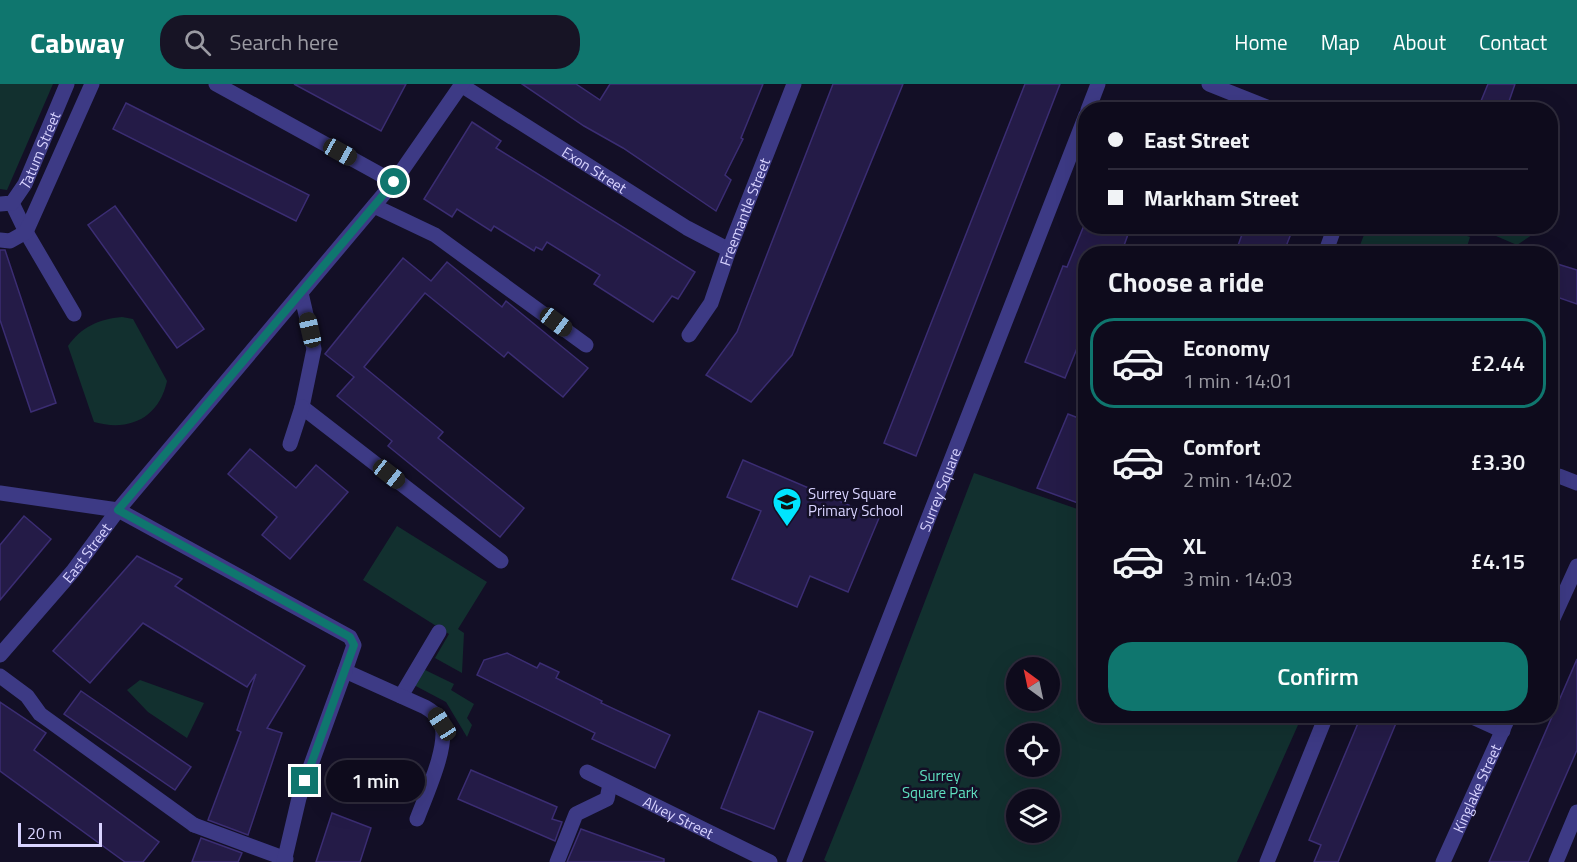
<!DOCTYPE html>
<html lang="en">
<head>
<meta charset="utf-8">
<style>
	body { margin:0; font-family:"Titillium Web",sans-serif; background:#171425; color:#f1f3f6; height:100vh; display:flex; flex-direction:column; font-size:22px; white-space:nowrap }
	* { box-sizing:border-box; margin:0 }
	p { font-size:20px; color:#9b9ba3 }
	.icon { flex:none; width:33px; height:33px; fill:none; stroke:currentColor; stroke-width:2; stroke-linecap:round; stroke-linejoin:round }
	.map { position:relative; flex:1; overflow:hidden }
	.panel { position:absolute; left:1078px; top:162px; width:480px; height:477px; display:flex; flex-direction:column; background:#0e0b1c; border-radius:24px; box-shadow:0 6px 24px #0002,0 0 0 2px #2e2b3b }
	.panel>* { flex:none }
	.top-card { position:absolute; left:1078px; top:18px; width:480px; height:132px; border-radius:24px; box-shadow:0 6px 24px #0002,0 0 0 2px #2e2b3b; display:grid; align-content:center; height:132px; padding:0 30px; background:#0e0b1c }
	.needle { width:39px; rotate:327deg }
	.fabs { position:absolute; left:1006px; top:573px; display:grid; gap:12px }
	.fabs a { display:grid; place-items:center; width:54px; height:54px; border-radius:50%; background:#0e0b1c; box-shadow:0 6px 24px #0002,0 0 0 2px #2e2b3b; font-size:30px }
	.scale { position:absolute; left:18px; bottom:15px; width:84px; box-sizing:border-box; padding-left:6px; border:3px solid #d9d4ff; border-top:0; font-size:16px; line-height:21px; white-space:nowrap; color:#d9d4ff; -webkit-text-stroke:4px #130f26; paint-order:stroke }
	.end { position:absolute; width:27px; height:27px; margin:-14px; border:8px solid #0f766e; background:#fff; box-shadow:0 0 0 3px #fff }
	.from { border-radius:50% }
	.bubble { position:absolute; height:42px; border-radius:21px; background:#0e0b1c; box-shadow:0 6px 24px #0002,0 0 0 2px #2e2b3b; font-size:20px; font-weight:600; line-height:42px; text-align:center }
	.car { position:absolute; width:18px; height:36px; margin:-18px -9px; border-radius:8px; box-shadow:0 0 4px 2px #0007; background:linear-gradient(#222 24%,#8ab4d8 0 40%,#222 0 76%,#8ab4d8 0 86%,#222 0) }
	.top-card b { display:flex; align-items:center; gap:21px; height:57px; font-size:22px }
	.top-card b+b { border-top:2px solid #2e2b3b }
	.top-card i { width:15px; height:15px; background:#f1f3f6 }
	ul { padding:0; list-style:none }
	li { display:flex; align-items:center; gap:18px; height:90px; margin:0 12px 9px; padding:0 18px; border:3px solid transparent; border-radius:24px }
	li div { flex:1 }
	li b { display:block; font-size:22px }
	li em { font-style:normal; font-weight:600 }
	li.selected { border-color:#0f766e }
	li>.icon { width:54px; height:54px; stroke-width:1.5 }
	h2 { padding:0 30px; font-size:27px; line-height:72px }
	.button { display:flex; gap:12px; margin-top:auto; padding:12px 30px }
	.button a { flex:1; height:69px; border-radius:24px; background:#0f766e; color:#fff; font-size:24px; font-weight:600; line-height:69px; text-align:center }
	header { display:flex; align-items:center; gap:36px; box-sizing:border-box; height:84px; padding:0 30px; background:#0f766e; color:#fff }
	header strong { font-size:28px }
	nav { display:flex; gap:33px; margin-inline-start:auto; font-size:21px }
	.search { width:420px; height:54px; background:#171425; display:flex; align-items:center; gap:15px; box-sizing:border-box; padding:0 21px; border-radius:24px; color:#9b9ba3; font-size:22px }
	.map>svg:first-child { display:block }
	.green { fill:#12302f; fill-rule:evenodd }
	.building { fill:#241b47; stroke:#3b2d73; stroke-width:1.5 }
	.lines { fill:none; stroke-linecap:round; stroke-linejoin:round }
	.service { stroke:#3d3a85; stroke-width:15 }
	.pedestrian { stroke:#3d3a85; stroke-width:15 }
	.minor { stroke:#3d3a85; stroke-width:15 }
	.route { stroke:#0f766e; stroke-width:8 }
	.labels { text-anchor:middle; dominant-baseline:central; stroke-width:5; stroke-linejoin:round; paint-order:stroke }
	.street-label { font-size:15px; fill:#d9d4ff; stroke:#130f26 }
	.poi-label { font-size:15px; fill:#d9d4ff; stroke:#130f26; text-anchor:start }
	.park-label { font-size:15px; fill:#5fe0c0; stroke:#130f26 }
</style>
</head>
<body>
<header>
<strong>Cabway</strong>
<div class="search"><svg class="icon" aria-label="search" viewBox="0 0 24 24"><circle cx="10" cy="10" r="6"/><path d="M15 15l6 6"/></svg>Search here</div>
<nav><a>Home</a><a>Map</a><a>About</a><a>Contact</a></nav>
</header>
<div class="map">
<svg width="1577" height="778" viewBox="0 0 1577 778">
	<rect width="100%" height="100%" fill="#130f26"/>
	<g class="green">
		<path d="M 0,0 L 53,0 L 7,106 L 0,105 Z"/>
		<path d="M 1367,143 L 1443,143 L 1470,153 L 1465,169 L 1357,169 Z"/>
		<path d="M 1475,143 L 1533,143 L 1532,151 L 1517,161 Z"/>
		<path d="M 122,233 L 133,235 L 167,297 C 159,334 129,348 94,338 L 68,262 C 81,243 99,235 122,233 Z"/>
		<path d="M 974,389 L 1086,428 L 1086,632 L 1302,632 L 1237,778 L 827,778 L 824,776 L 860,687 ZM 1017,584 L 1050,584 L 1050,616 L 1017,616 ZM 1017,650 L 1050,650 L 1050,682 L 1017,682 ZM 1017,716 L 1050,716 L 1050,748 L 1017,748 Z"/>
		<path d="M 397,442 L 487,498 L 458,545 L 464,549 L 462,589 L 435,574 L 449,550 L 363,496 Z"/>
		<path d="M 421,584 L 454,600 L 451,606 L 474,620 L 467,634 L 472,641 L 467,653 L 446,618 L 412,600 Z"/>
		<path d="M 140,596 L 204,619 L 187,654 L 148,628 L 127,606 Z"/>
	</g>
	<g class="building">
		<path d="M 294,0 L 406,0 L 381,47 Z"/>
		<path d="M 522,0 L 576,0 L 600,16 L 610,0 L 763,0 L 741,54 L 743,55 L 725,91 L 731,96 L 716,127 L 623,64 L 584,42 Z"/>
		<path d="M 833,0 L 903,0 L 792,271 L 751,318 L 706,291 L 737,248 Z"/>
		<path d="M 1025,0 L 1060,0 L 916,372 L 884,359 Z"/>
		<path d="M 1488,0 L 1515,0 L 1506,26 L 1481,17 Z"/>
		<path d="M 126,19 L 309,111 L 296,137 L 113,45 Z"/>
		<path d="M 472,38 L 501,57 L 496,64 L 695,188 L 678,215 L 672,212 L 653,238 L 594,200 L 600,191 L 547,158 L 542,166 L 536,163 L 534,167 L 494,142 L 491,147 L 457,125 L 452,133 L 424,115 Z"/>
		<path d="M 115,122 L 204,245 L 177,264 L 88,141 Z"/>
		<path d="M 1085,139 L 1086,142 L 1131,142 L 1121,170 L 1086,170 L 1086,242 L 1065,294 L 1025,278 L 1063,182 L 1067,183 Z"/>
		<path d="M 1245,142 L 1294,142 L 1283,170 L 1235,170 Z"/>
		<path d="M 0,166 L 5,166 L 56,319 L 31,328 L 0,236 Z"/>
		<path d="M 403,174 L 431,197 L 447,178 L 502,223 L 506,217 L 588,284 L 563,313 L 508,268 L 504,273 L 425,209 L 364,283 L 443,348 L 438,354 L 524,424 L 500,453 L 388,362 L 392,357 L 337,312 L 354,293 L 325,270 Z"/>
		<path d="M 1551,178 L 1577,186 L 1577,220 L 1551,211 Z"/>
		<path d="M 1068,330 L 1086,337 L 1086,422 L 1037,404 Z"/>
		<path d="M 250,365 L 296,404 L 316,381 L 348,408 L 290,475 L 262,451 L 277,433 L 228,390 Z"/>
		<path d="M 743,376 L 879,434 L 848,508 L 810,492 L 797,523 L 732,495 L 761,427 L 727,413 Z"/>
		<path d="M 24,432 L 51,455 L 0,516 L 0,461 Z"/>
		<path d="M 137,472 L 182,495 L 175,502 L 305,582 L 267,644 L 282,649 L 248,751 L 208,736 L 241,648 L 237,646 L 256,590 L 247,603 L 143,539 L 90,599 L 53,567 Z"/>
		<path d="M 507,569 L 537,584 L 540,579 L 559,588 L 556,594 L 602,617 L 601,619 L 670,651 L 655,684 L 592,655 L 595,649 L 477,591 L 484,576 Z"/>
		<path d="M 1577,575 L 1577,666 L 1528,778 L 1489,778 Z"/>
		<path d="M 81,607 L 191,683 L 175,706 L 64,630 Z"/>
		<path d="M 0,618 L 46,649 L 34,666 L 159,758 L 143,778 L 125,778 L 0,687 Z"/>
		<path d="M 759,627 L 813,648 L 774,745 L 721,724 Z"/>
		<path d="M 1361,632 L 1399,632 L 1338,778 L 1314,778 L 1321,761 L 1309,756 Z"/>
		<path d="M 471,686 L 557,723 L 552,735 L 562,738 L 555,757 L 458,715 Z"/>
		<path d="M 332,729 L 371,744 L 360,778 L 316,778 Z"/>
		<path d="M 581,745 L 664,775 L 664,778 L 567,778 Z"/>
		<path d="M 201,754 L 242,769 L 238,778 L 192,778 Z"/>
	</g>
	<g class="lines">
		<g class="service">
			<path d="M 12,119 L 26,148 L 74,230"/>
			<path d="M 374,122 L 435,151 L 586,261"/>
			<path d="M 0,156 L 10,157 L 26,148 L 92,0"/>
			<path d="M 301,209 L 314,265 L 302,323 L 501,477"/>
			<path d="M 290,360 L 302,323"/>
			<path d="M 1551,396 L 1559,392 L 1577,399"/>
			<path d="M 401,612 L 439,548"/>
			<path d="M 1470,632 L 1503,647"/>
			<path d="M 557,778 L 576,730 L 607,715 L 610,700"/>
			<path d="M 1267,778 L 1326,632"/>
		</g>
		<path class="pedestrian" d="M 0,592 L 27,612 L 40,630 L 194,741"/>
		<g class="minor">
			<path d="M 216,0 L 394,98"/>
			<path d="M 1209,0 L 1274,26"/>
			<path id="s1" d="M 461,1 L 687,144 L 729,166"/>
			<path d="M 1088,26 L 1098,0"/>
			<path id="s2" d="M 0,120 L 12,119 L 25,100 L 67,0"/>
			<path d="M 1325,170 L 1335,142"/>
			<path id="s3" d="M 689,251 L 711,219 L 729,166 L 794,0"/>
			<path d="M 0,409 L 118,426 L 350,553 L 354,561 L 345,587 L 425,623 C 432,627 438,631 441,639 C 450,660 425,713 417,735"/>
			<path d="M 1551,539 L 1577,482"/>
			<path id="s4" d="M 0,571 L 73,487 L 118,426 L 394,98 L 462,0"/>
			<path id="s5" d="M 587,688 L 770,778"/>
			<path d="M 194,741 L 286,775"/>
			<path d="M 284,778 L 299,714 L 345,587"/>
			<path id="s6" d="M 794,778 L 1086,31"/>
			<path id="s7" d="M 1443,778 L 1509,632"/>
			<path d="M 1556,778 L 1577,728"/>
		</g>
	</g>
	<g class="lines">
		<path class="route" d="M 305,697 L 354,561 L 350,553 L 118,426 L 394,98"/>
	</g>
	<defs>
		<g id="school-pin" transform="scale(1.5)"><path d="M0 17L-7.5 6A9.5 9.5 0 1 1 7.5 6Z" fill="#00e5ff" stroke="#130f26"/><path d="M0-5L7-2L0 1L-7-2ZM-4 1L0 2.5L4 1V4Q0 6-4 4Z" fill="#111"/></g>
	</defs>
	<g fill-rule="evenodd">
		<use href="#school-pin" x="787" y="418"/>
	</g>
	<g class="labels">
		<g class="street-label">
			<text stroke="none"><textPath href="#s2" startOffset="72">Tatum Street</textPath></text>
			<text stroke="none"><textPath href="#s1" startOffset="158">Exon Street</textPath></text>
			<text stroke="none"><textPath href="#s3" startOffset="136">Freemantle Street</textPath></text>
			<text stroke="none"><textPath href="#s6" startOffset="400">Surrey Square</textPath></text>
			<text stroke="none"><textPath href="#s4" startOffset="134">East Street</textPath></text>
			<text stroke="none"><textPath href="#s7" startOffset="81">Kinglake Street</textPath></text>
			<text stroke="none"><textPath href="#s5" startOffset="102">Alvey Street</textPath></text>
		</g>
		<g class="poi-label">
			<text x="808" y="409">Surrey Square<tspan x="808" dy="17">Primary School</tspan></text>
		</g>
		<g class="park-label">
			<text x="940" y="691">Surrey<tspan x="940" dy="17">Square Park</tspan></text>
		</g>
	</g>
</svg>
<div class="fabs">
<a><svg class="needle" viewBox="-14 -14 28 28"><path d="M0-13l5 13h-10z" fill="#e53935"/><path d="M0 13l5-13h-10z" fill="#9b9ba3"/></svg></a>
<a><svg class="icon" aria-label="locate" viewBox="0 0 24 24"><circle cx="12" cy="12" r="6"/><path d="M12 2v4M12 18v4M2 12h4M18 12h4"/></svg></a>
<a><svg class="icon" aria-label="layers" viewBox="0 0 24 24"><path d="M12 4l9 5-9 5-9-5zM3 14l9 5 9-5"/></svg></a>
</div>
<div class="scale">20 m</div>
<i class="end from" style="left:394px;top:98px"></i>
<i class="end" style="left:305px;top:697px"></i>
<div class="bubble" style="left:326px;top:676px;width:99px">1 min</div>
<i class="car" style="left:340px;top:68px;rotate:119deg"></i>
<i class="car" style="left:556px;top:238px;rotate:127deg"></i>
<i class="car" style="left:310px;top:246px;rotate:347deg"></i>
<i class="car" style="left:389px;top:390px;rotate:128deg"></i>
<i class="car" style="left:442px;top:640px;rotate:327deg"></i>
<div class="top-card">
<b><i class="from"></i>East Street</b>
<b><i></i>Markham Street</b>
</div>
<section class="panel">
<h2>Choose a ride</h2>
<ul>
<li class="selected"><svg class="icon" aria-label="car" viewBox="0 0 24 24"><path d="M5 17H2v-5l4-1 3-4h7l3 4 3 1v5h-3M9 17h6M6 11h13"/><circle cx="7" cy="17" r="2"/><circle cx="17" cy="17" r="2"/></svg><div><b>Economy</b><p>1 min · 14:01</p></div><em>£2.44</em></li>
<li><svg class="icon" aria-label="car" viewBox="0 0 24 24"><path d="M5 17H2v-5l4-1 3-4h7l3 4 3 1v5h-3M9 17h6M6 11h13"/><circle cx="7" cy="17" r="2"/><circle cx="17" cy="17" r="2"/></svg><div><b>Comfort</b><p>2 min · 14:02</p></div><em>£3.30</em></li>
<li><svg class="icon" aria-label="car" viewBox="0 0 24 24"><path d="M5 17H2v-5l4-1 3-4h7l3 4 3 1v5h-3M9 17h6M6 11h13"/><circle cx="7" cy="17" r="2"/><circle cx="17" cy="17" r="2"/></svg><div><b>XL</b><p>3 min · 14:03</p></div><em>£4.15</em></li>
</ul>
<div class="button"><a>Confirm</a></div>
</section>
</div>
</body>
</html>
